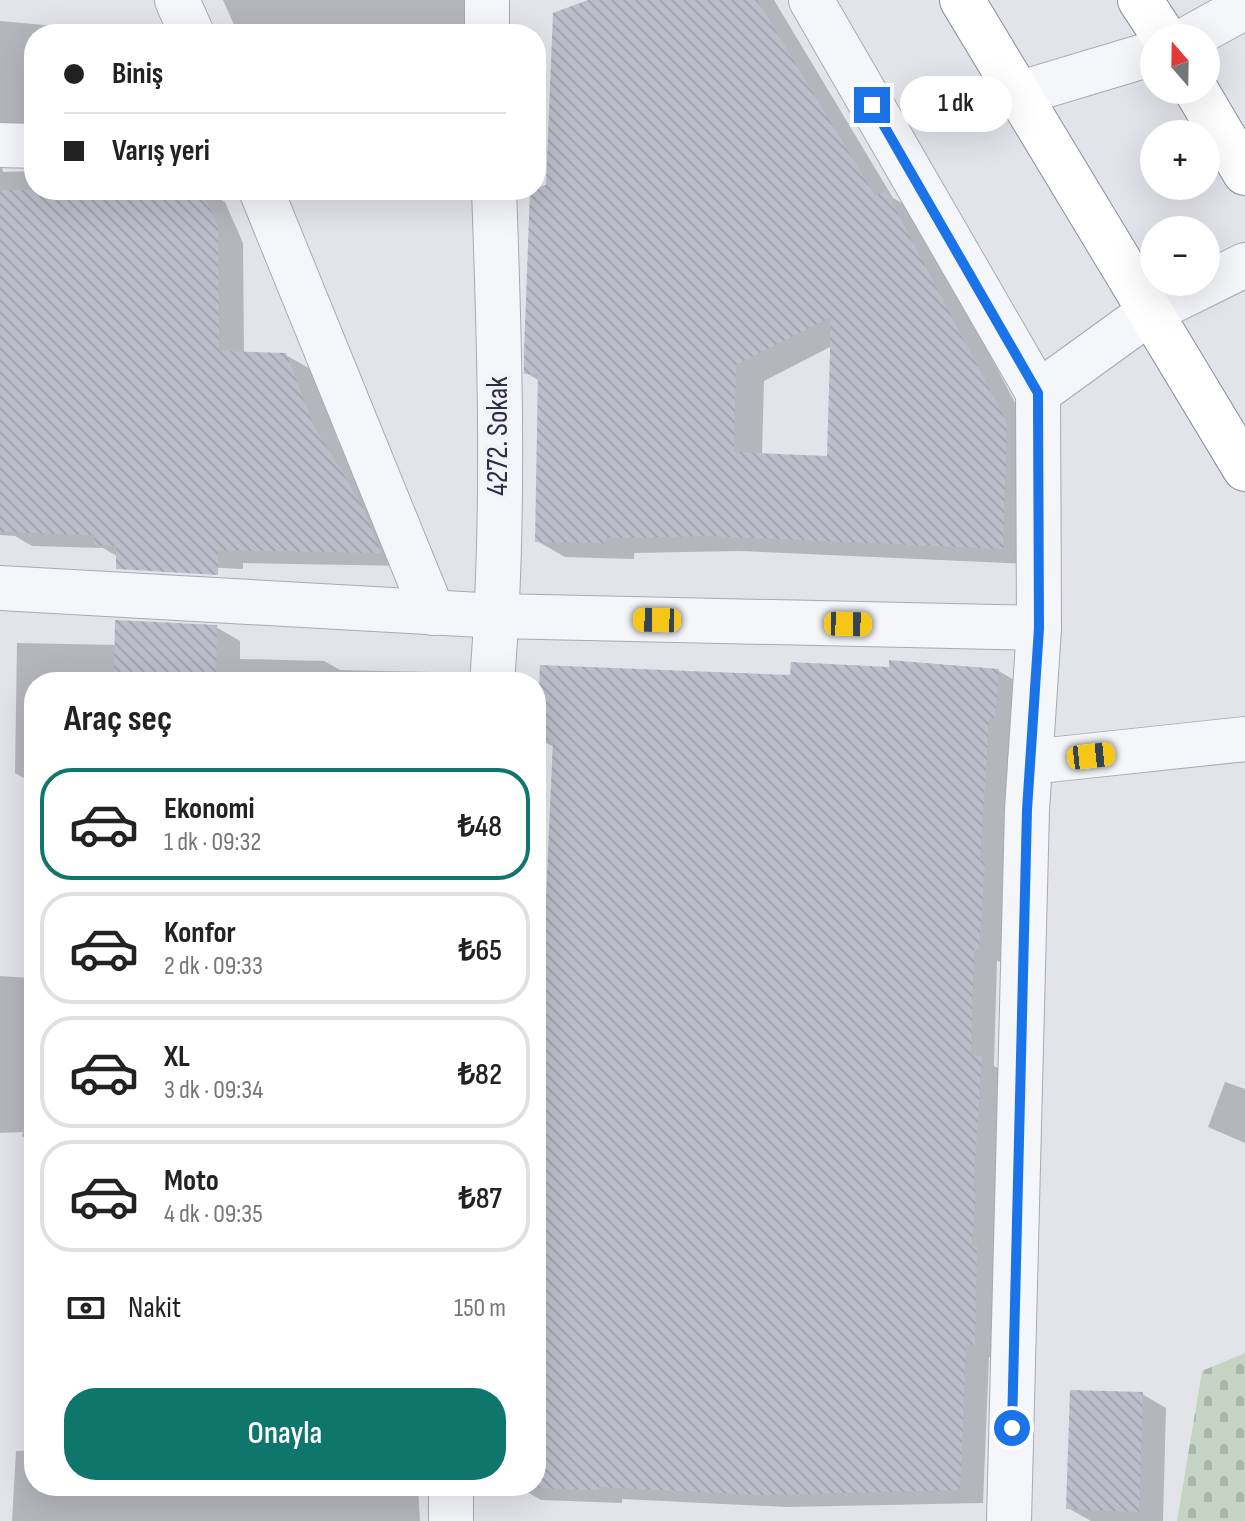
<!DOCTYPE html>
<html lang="tr">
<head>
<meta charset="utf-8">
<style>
	body { margin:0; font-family:"Sofia Sans Condensed",sans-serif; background:#f6f6f6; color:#222; height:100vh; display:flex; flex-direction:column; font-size:30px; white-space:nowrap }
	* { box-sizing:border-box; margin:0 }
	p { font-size:26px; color:#767676 }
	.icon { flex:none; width:44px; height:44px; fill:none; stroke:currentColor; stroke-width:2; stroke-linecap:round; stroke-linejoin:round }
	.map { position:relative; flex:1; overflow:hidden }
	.details { position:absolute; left:24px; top:672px; width:522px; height:824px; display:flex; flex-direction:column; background:#fff; border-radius:32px; box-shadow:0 8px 32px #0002 }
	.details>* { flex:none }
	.top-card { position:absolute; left:24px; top:24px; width:522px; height:176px; border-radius:32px; box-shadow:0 8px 32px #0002; display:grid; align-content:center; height:176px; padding:0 40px; background:#fff }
	.needle { width:52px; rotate:340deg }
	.buttons { position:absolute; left:1140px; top:24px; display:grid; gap:16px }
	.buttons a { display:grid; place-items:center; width:80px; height:80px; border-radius:50%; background:#fff; box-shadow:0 8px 32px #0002; font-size:40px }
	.end { position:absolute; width:36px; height:36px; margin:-18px; border:10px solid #1a73e8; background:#fff; box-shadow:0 0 0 4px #fff }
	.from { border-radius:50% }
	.bubble { position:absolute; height:56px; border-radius:28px; background:#fff; box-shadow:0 8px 32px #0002; font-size:26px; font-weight:600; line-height:56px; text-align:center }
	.car { position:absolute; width:24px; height:48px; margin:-24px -12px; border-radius:10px; box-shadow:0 0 6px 2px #0007; background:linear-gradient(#f5c518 24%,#345 0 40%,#f5c518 0 76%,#345 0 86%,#f5c518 0) }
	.top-card b { display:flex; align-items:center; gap:28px; height:76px; font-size:30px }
	.top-card b+b { border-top:2px solid #e0e0e0 }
	.top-card i { width:20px; height:20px; background:#222 }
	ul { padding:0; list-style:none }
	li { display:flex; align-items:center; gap:24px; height:112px; margin:0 16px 12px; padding:0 24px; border:4px solid #e0e0e0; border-radius:32px }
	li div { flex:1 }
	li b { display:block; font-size:30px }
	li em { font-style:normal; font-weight:600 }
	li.on { border-color:#0f766e }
	li>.icon { width:72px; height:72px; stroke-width:1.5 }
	h2 { padding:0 40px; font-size:36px; line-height:96px }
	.pay { display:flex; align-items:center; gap:20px; height:88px; padding:0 40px; font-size:30px }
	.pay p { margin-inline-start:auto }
	.button { display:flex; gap:16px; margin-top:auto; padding:16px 40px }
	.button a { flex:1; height:92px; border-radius:32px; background:#0f766e; color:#fff; font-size:32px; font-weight:600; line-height:92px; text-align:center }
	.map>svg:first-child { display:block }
	.cemetery { fill:url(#cemetery-stones) }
	.shadow { fill:#0003; fill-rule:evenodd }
	.building { fill:url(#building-back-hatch); fill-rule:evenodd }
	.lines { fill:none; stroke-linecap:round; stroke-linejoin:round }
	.minor-casing { stroke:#a7aab5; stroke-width:46 }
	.highway-casing { stroke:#898fa1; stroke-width:46 }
	.minor { stroke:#f5f6f9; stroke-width:44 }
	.highway { stroke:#fff; stroke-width:44 }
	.route { stroke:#1a73e8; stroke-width:10 }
	.labels { text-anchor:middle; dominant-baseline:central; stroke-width:8; stroke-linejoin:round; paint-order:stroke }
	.street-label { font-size:30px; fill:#2a2f43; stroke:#f2f3f8 }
</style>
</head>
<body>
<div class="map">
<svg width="1245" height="1521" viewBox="0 0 1245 1521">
	<defs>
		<pattern id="cemetery-stones" width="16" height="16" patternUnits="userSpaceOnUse" patternTransform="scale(2)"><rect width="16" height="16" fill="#c5d4c3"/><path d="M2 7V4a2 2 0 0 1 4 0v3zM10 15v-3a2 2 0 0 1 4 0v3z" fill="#a9b6a9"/></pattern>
		<pattern id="building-back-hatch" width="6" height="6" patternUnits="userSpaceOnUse" patternTransform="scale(2)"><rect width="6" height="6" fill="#bcbfca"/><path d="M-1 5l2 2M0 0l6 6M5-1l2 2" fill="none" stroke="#a2a4af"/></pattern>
	</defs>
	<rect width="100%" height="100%" fill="#e2e4ea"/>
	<path class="cemetery" d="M 1245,1353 L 1245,1521 L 1177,1521 L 1202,1371 Z"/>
	<g class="shadow">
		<path d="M 223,0 L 468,0 L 468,23 L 444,34 L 238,34 Z"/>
		<path d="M 594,0 L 774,0 L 893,198 L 914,210 L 1035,441 L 1031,564 L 739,551 L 634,553 L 634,559 L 565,557 L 537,541 L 540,381 L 526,373 L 548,186 ZM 832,346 L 829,458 L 762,455 L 764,381 Z"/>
		<path d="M 0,21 L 145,34 L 34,34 L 34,136 L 0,159 L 3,172 L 34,171 L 34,190 L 204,190 L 225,202 L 243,243 L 244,354 L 286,355 L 312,370 L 338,441 L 388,524 L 405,566 L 243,563 L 243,569 L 144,564 L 122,559 L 103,548 L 32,546 L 15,536 L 0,535 Z"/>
		<path d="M 216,627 L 240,641 L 240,659 L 324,661 L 340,670 L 433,672 L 451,682 L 34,682 L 34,784 L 15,773 L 17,643 L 117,645 Z"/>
		<path d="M 999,671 L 1022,685 L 1013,730 L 1003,874 L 1008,877 L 1002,962 L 997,961 L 994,1066 L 1005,1072 L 998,1357 L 989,1357 L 983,1503 L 787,1507 L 622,1499 L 622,1503 L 541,1500 L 517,1486 L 536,1486 L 536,968 L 545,969 L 554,747 L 539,739 L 792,677 Z"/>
		<path d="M 34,918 L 34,1143 L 22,1136 L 23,1132 L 0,1133 L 0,976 L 30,978 Z"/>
		<path d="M 1225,1082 L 1245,1089 L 1245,1143 L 1208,1127 Z"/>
		<path d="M 27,1254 L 34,1254 L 34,1325 L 24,1319 Z"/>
		<path d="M 1142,1394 L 1166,1408 L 1163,1521 L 1091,1521 L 1068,1508 Z"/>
		<path d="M 34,1450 L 34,1486 L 418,1486 L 420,1521 L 12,1521 L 16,1451 Z"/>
	</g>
	<g class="building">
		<path d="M 588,0 L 757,0 L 875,196 L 886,191 L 1007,423 L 1003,549 L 709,536 L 606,538 L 606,543 L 535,542 L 538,374 L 524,374 L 524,352 L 530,190 L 546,185 L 553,13 ZM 831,317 L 827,456 L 734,452 L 736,365 Z"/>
		<path d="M 0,190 L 202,190 L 218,227 L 219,351 L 286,353 L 313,424 L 363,507 L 381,553 L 218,550 L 218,575 L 116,569 L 116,546 L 94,545 L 95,535 L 0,532 Z"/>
		<path d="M 115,620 L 217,625 L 216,682 L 114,682 Z"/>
		<path d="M 889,660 L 999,669 L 995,718 L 989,718 L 980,861 L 985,861 L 979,949 L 974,949 L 971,1055 L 982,1056 L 973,1189 L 976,1189 L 972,1246 L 977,1246 L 975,1345 L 966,1344 L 960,1490 L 761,1495 L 599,1487 L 599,1490 L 536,1488 L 536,966 L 543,967 L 553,740 L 537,740 L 540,665 L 790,675 L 791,662 L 889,667 Z"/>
		<path d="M 1070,1390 L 1143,1392 L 1139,1512 L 1066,1509 Z"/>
	</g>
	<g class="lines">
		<g class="minor-casing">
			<g id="minor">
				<path d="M 177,0 L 192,34"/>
				<path d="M 487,0 L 487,34"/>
				<path d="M 811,0 L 1038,393 L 1039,628"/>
				<path d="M 1189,38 L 1245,7"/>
				<path d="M 1021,93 L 1154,53"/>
				<path d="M 0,145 L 34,146"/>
				<path d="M 261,190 L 433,613"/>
				<path d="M 1038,393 L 1150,312 L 1245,265"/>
				<path d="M 0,588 L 498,616 L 1039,628 L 1027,810 L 1009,1521"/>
				<path d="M 492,682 C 505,519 500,353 494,190"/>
				<path d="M 1030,762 L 1245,739"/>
				<path d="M 451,1521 L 451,1486"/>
			</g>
		</g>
		<g class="highway-casing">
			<g id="highway">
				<path d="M 962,0 L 1245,469"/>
				<path d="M 1140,0 L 1165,38"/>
				<path d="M 1196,90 L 1245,173"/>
			</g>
		</g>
		<use href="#minor" class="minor"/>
		<use href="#highway" class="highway"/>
	</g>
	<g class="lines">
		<path class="route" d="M 872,105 L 1038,393 L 1039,628 L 1027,810 L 1012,1428"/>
	</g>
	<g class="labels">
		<g class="street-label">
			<text transform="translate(498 436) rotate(-90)">4272. Sokak</text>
		</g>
	</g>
</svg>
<div class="buttons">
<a><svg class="needle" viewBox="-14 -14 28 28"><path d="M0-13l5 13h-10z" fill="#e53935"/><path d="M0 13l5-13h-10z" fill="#767676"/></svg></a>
<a>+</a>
<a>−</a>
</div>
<i class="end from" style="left:1012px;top:1428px"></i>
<i class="end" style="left:872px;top:105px"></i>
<div class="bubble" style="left:900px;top:76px;width:112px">1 dk</div>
<i class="car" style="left:657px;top:620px;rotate:271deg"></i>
<i class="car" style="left:848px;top:624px;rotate:91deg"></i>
<i class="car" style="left:1091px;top:756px;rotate:84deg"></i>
<div class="top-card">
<b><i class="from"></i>Biniş</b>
<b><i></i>Varış yeri</b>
</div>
<section class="details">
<h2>Araç seç</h2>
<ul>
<li class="on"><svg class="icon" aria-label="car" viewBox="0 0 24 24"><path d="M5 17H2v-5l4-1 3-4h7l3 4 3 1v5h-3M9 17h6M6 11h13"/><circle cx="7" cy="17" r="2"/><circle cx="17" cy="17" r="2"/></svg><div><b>Ekonomi</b><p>1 dk · 09:32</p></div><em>₺48</em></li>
<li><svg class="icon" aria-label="car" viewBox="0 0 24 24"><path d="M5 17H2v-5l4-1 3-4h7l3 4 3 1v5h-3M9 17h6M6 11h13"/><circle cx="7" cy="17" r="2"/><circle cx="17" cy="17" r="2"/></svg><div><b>Konfor</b><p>2 dk · 09:33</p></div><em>₺65</em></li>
<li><svg class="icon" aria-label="car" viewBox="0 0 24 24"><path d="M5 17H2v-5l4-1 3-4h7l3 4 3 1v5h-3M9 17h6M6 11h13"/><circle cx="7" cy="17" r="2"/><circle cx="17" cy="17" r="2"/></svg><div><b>XL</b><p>3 dk · 09:34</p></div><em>₺82</em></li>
<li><svg class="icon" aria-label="car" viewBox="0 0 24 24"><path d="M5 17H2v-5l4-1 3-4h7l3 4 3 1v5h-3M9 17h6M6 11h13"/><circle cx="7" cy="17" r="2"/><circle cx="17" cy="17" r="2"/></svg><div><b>Moto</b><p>4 dk · 09:35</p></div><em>₺87</em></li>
</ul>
<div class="pay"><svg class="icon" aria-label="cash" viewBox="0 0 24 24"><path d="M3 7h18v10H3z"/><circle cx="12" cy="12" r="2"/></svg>Nakit<p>150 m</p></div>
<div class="button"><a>Onayla</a></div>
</section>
</div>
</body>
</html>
